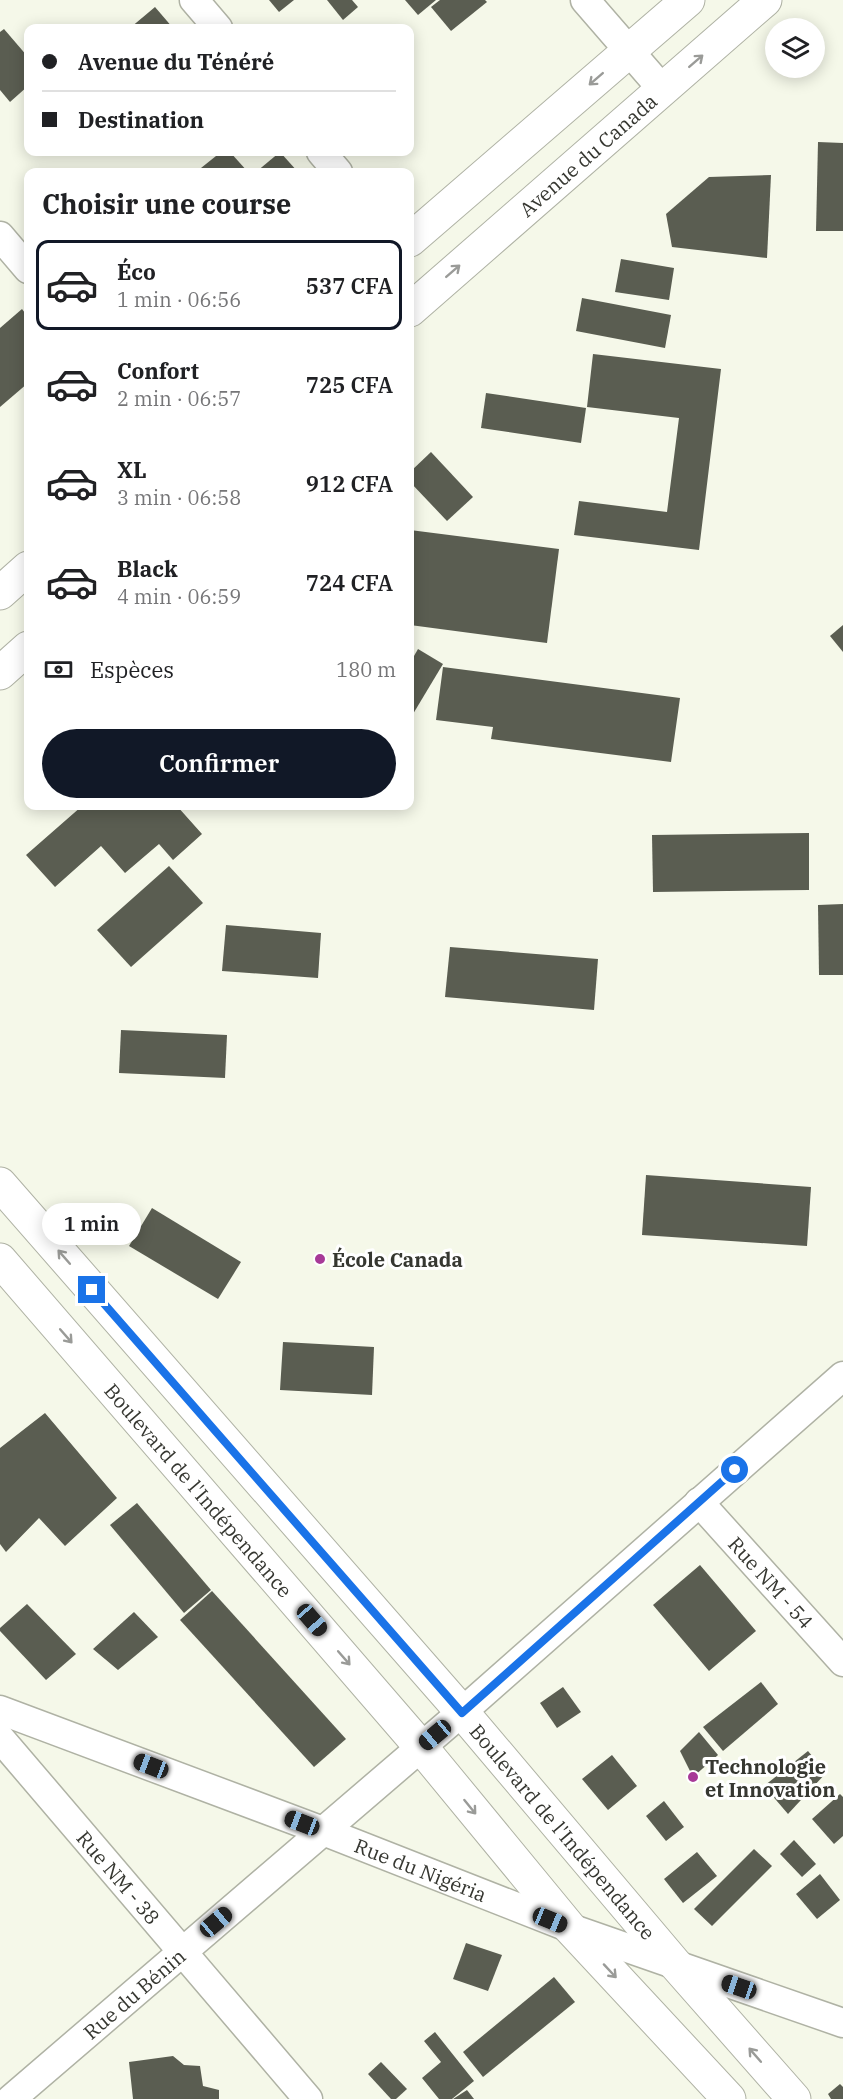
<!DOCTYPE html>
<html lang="fr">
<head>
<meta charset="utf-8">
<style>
	body { margin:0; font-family:"IBM Plex Serif",serif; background:#f2f2f2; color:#202124; height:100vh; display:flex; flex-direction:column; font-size:22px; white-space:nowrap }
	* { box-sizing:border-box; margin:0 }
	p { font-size:20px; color:#757577 }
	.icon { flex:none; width:33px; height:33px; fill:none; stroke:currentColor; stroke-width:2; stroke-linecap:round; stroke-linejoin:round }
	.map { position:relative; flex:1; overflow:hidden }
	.drawer { position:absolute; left:24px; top:168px; width:390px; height:642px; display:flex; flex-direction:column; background:#fff; border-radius:12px; box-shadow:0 3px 15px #0003 }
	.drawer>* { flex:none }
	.top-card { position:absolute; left:24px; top:24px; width:390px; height:132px; border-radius:12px; box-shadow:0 3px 15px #0003; display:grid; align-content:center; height:132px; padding:0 18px; background:#fff }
	.controls { position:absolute; left:765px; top:18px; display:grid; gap:12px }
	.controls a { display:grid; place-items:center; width:60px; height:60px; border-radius:50%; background:#fff; box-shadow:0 3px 15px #0003; font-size:30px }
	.end { position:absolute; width:27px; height:27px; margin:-14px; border:8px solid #1a73e8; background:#fff; box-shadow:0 0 0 3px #fff }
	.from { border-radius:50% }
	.bubble { position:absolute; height:42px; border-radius:21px; background:#fff; box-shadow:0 3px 15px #0003; font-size:20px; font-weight:600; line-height:42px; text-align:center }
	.car { position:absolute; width:18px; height:36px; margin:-18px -9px; border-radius:8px; box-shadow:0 0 4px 2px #0007; background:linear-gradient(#222 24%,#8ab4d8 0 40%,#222 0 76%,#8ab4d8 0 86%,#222 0) }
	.top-card b { display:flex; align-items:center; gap:21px; height:57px; font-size:22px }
	.top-card b+b { border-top:2px solid #e0e0e0 }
	.top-card i { width:15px; height:15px; background:#202124 }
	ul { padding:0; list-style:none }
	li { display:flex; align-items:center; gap:18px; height:90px; margin:0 12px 9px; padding:0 6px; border:3px solid transparent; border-radius:12px }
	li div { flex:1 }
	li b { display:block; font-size:22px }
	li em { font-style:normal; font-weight:600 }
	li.current { border-color:#111827 }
	li>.icon { width:54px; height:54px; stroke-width:1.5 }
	h2 { padding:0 18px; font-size:27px; line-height:72px }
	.pay { display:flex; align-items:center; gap:15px; height:66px; padding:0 18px; font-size:22px }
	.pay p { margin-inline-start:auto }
	.cta { display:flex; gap:12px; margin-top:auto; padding:12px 18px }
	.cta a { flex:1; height:69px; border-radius:36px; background:#111827; color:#fff; font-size:24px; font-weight:600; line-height:69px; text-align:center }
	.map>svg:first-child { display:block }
	.building { fill:#5a5d51 }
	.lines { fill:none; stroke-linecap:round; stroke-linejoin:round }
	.street-casing { stroke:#afb2a4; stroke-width:31 }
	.secondary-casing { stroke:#afb2a4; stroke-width:35 }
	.street { stroke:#fff; stroke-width:28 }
	.secondary { stroke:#fff; stroke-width:33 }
	.oneway { stroke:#9a9b98 }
	.route { stroke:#1a73e8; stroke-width:8 }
	.poi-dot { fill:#a73997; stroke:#fff; stroke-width:2 }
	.labels { text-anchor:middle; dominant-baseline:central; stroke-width:6; stroke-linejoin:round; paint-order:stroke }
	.street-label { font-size:20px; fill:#363731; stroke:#fff }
	.poi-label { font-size:20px; font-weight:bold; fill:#363731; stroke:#fff; text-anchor:start }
</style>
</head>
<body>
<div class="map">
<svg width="843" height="2099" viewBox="0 0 843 2099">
	<rect width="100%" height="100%" fill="#f5f8e9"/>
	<g class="building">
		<path d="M 269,0 L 294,0 L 279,12 Z"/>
		<path d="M 327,0 L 352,0 L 358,7 L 343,20 Z"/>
		<path d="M 405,0 L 436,0 L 418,15 Z"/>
		<path d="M 440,0 L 485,0 L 487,2 L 451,31 L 431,7 Z"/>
		<path d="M 155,7 L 173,28 L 130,28 Z"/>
		<path d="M 4,29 L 28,57 L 28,86 L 10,102 L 0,90 L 0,32 Z"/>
		<path d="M 818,142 L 843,143 L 843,231 L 816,231 Z"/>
		<path d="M 221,152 L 230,152 L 248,172 L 196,172 Z"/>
		<path d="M 280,152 L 298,172 L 256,172 Z"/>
		<path d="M 771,175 L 767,258 L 672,247 L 666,214 L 709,177 Z"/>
		<path d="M 621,259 L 674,268 L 669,300 L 615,292 Z"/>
		<path d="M 582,298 L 671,315 L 665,348 L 576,331 Z"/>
		<path d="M 22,309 L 28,317 L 28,383 L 0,407 L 0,328 Z"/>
		<path d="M 593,354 L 721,369 L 699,550 L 574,535 L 579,501 L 667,512 L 679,418 L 587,407 Z"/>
		<path d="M 486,393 L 586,408 L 581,443 L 481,428 Z"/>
		<path d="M 431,452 L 473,497 L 447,521 L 410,482 L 410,472 Z"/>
		<path d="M 410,530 L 559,549 L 547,643 L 410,625 Z"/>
		<path d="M 843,625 L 843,652 L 830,636 Z"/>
		<path d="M 418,649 L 443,664 L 410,719 L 410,663 Z"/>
		<path d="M 443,667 L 680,698 L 671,762 L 491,739 L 493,727 L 436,720 Z"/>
		<path d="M 82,806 L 177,806 L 202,834 L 173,860 L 159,844 L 125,873 L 101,846 L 55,887 L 26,855 Z"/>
		<path d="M 809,833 L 809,890 L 653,892 L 652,835 Z"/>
		<path d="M 169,866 L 203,903 L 131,967 L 97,930 Z"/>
		<path d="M 843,904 L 843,975 L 819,975 L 818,905 Z"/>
		<path d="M 226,925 L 321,933 L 318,978 L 222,971 Z"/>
		<path d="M 450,947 L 598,959 L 594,1010 L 445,997 Z"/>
		<path d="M 121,1030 L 227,1035 L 225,1078 L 119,1073 Z"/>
		<path d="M 646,1175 L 811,1187 L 807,1246 L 642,1235 Z"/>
		<path d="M 152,1208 L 241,1262 L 218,1299 L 129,1246 Z"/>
		<path d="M 283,1342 L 374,1347 L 372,1395 L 280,1390 Z"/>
		<path d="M 45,1413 L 117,1498 L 65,1546 L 39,1518 L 6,1552 L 0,1544 L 0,1448 Z"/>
		<path d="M 137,1503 L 211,1590 L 184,1613 L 110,1525 Z"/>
		<path d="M 700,1565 L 756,1631 L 709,1671 L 653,1605 Z"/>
		<path d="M 212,1591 L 346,1739 L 314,1767 L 180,1620 Z"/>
		<path d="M 27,1604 L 76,1654 L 46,1680 L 0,1631 L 0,1628 Z"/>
		<path d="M 134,1612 L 158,1637 L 118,1670 L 93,1649 Z"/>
		<path d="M 761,1682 L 778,1704 L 723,1751 L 703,1727 Z"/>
		<path d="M 563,1687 L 581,1712 L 557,1728 L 540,1703 Z"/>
		<path d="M 699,1732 L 718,1755 L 693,1777 L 680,1751 Z"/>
		<path d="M 808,1751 L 826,1773 L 788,1814 L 764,1786 Z"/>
		<path d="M 612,1755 L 637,1786 L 608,1810 L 582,1779 Z"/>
		<path d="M 840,1794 L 843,1797 L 843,1836 L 834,1844 L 812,1819 Z"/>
		<path d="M 664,1801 L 684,1827 L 666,1841 L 646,1816 Z"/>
		<path d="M 794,1840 L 816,1864 L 802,1877 L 780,1854 Z"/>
		<path d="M 754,1849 L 772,1866 L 712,1926 L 694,1909 Z"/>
		<path d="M 697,1852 L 717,1876 L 683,1903 L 664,1879 Z"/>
		<path d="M 820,1874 L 840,1900 L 817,1919 L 796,1894 Z"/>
		<path d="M 466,1943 L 502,1955 L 488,1991 L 453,1979 Z"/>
		<path d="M 554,1977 L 575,2002 L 483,2077 L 463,2052 Z"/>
		<path d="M 435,2032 L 474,2081 L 452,2099 L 439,2099 L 422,2078 L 441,2062 L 424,2041 Z"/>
		<path d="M 173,2056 L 184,2065 L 200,2066 L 203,2086 L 219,2090 L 219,2099 L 133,2099 L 129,2062 Z"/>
		<path d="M 381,2062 L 407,2089 L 396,2099 L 391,2099 L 368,2074 Z"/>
		<path d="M 840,2084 L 843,2087 L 843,2099 L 831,2099 L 828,2094 Z"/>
		<path d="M 467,2090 L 474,2099 L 453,2099 Z"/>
	</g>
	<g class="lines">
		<g class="street-casing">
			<g id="street">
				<path d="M 194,0 L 218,28"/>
				<path d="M 585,0 L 663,90"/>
				<path d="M 321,152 L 338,172"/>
				<path d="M 0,236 L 28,269"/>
				<path id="s1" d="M 699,1502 L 843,1662"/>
				<path id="s2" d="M 0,1710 L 323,1831 L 570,1928 L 843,2023"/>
				<path id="s3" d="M 0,1738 L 308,2099"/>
				<path id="s4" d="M 11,2099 L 462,1712 L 843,1376"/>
			</g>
		</g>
		<g class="secondary-casing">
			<g id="secondary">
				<path d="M 410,240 L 688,0"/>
				<path id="s5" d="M 410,310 L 765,0"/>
				<path d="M 0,593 L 28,568"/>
				<path d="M 0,673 L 28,648"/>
				<path id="s6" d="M 0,1184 L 462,1712 L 676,1965 L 794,2099"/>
				<path id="s7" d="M 0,1260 L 421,1747 L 570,1928 L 729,2099"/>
			</g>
		</g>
		<use href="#street" class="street"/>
		<use href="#secondary" class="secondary"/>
	</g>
	<defs><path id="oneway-shaft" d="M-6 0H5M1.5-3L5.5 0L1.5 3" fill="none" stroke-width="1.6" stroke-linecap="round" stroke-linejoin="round" transform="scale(1.5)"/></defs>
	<g class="oneway">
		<use href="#oneway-shaft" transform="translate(696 61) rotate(-41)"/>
		<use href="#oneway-shaft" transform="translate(596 79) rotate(139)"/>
		<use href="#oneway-shaft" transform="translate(453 271) rotate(-41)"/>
		<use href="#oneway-shaft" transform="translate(64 1257) rotate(-131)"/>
		<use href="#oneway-shaft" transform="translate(66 1336) rotate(49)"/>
		<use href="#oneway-shaft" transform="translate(344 1658) rotate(49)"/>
		<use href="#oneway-shaft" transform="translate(470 1807) rotate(51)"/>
		<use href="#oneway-shaft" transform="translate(610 1971) rotate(47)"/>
		<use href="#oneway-shaft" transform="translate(755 2055) rotate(-131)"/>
	</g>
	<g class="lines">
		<path class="route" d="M 92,1290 L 462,1713 L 735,1470"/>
	</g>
	<g class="poi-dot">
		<circle cx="320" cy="1259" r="6"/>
		<circle cx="693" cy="1777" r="6"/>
	</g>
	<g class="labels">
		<g class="street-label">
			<text stroke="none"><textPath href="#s5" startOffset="236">Avenue du Canada</textPath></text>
			<text stroke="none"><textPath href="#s7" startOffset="304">Boulevard de l'Indépendance</textPath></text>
			<text stroke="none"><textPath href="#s1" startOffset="108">Rue NM - 54</textPath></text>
			<text stroke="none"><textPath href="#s6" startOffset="858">Boulevard de l'Indépendance</textPath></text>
			<text stroke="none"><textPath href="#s2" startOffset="450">Rue du Nigéria</textPath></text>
			<text stroke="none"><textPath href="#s3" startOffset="183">Rue NM - 38</textPath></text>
			<text stroke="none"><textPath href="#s4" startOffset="162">Rue du Bénin</textPath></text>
		</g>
		<g class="poi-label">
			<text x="332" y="1259">École Canada</text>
			<text x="705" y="1766">Technologie<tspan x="705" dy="23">et Innovation</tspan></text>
		</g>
	</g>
</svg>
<div class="controls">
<a><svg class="icon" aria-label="layers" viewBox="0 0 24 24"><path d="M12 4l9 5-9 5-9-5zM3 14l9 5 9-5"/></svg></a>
</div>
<i class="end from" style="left:735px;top:1470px"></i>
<i class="end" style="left:92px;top:1290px"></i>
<div class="bubble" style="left:42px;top:1203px;width:99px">1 min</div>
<i class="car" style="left:312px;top:1620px;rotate:139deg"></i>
<i class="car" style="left:435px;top:1735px;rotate:230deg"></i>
<i class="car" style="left:151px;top:1766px;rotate:291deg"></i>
<i class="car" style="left:302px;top:1823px;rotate:291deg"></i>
<i class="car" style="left:550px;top:1920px;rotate:112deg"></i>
<i class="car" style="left:216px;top:1922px;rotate:50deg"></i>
<i class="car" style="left:739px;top:1987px;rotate:289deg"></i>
<div class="top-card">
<b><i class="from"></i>Avenue du Ténéré</b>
<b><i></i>Destination</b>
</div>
<section class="drawer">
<h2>Choisir une course</h2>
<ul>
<li class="current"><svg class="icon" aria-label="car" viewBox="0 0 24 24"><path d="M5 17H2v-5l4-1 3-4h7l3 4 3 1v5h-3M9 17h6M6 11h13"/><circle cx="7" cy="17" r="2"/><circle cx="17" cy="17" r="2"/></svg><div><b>Éco</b><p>1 min · 06:56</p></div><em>537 CFA</em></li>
<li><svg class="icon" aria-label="car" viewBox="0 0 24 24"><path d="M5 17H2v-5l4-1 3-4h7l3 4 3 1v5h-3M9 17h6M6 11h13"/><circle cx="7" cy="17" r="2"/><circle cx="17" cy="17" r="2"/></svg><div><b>Confort</b><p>2 min · 06:57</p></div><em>725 CFA</em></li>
<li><svg class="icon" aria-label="car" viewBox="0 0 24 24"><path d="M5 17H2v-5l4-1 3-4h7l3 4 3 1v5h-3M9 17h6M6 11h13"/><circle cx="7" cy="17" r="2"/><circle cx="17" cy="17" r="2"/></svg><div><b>XL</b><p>3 min · 06:58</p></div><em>912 CFA</em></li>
<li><svg class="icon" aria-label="car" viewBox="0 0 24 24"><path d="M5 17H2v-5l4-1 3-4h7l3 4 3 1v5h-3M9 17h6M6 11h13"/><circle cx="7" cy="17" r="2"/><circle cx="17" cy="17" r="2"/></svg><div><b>Black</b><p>4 min · 06:59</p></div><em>724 CFA</em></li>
</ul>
<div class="pay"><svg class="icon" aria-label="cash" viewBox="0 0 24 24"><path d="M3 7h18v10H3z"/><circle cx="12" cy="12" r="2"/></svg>Espèces<p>180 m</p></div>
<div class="cta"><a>Confirmer</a></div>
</section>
</div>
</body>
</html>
